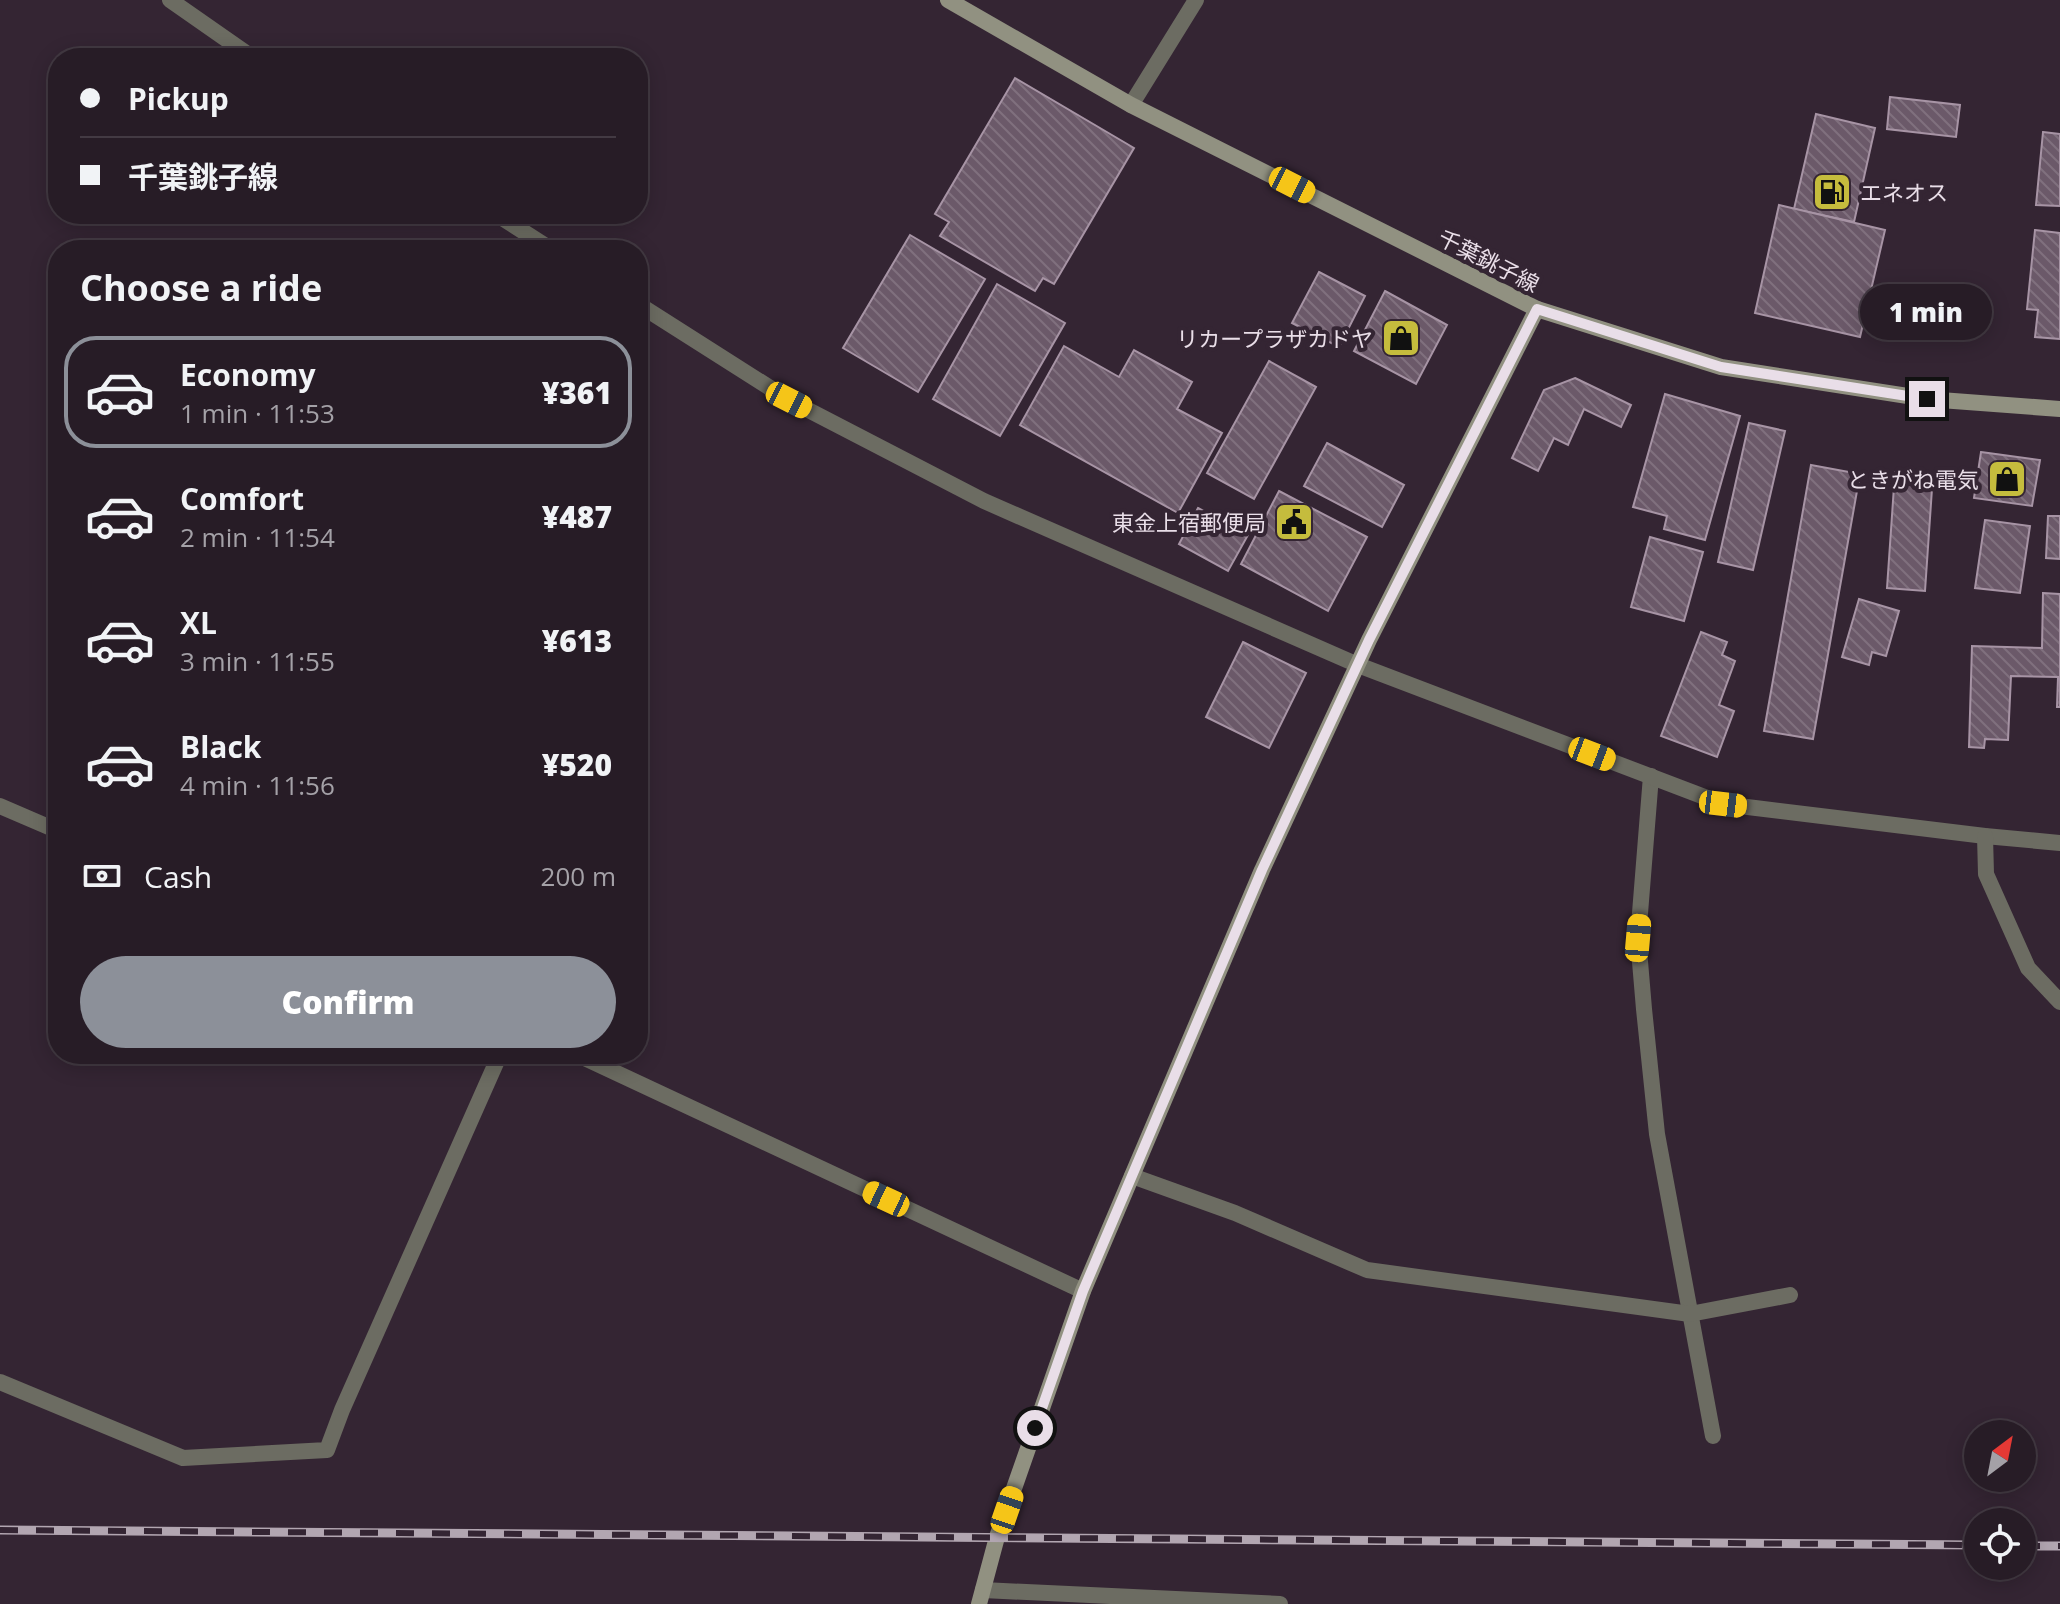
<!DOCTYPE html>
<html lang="en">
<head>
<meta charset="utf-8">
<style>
	body { margin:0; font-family:"Open Sans","Noto Sans JP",sans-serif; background:#332932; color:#f1f3f6; height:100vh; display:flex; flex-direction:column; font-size:30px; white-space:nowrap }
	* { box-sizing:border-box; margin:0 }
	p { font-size:26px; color:#a4a1a7 }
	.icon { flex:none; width:44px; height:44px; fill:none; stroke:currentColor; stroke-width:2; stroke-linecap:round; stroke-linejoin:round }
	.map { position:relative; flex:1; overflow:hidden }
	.drawer { position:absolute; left:48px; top:240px; width:600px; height:824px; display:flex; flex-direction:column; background:#271c26; border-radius:32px; box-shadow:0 4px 20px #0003,0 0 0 2px #433a43 }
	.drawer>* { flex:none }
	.banner { position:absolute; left:48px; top:48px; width:600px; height:176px; border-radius:32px; box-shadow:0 4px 20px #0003,0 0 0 2px #433a43; display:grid; align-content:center; height:176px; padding:0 32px; background:#271c26 }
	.needle { width:52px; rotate:32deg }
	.buttons { position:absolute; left:1964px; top:1420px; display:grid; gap:16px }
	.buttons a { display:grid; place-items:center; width:72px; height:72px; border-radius:50%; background:#271c26; box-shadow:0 4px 20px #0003,0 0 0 2px #433a43; font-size:40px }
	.end { position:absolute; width:36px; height:36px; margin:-18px; border:10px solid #e9dee8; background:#111; box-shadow:0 0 0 4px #111 }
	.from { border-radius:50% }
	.bubble { position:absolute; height:56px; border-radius:28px; background:#271c26; box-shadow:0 4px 20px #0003,0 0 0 2px #433a43; font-size:26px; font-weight:800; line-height:56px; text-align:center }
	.car { position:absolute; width:24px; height:48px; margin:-24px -12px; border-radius:10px; box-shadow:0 0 6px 2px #0007; background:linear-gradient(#f5c518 24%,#345 0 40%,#f5c518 0 76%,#345 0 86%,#f5c518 0) }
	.banner b { display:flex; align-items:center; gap:28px; height:76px; font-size:30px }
	.banner b+b { border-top:2px solid #433a43 }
	.banner i { width:20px; height:20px; background:#f1f3f6 }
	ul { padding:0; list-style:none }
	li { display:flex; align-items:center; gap:24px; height:112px; margin:0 16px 12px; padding:0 16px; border:4px solid transparent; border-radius:32px }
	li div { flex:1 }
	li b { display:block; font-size:30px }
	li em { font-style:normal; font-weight:800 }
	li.current { border-color:#8c9099 }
	li>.icon { width:72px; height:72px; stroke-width:1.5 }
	h2 { padding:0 32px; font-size:36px; line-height:96px }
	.pay { display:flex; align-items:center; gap:20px; height:88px; padding:0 32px; font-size:30px }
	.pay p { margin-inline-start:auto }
	.action { display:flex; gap:16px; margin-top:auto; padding:16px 32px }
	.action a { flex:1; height:92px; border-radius:48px; background:#8c9099; color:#fff; font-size:32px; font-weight:800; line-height:92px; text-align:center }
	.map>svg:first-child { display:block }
	.building { fill:url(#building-back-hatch); stroke:#a794a5; stroke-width:2 }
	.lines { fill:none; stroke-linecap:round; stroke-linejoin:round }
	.lane { stroke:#6c6c62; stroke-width:16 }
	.street { stroke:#6c6c62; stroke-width:16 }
	.secondary { stroke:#919181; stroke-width:16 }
	.rail-casing { stroke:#b2a6b1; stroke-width:9 }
	.rail { stroke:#342533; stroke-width:6; stroke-dasharray:18; stroke-linecap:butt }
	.route { stroke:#e9dee8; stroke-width:10 }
	.labels { text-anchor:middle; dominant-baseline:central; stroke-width:8; stroke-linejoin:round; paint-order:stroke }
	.poi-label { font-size:22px; fill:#e9dee8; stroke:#342533; text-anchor:end }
	.street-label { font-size:22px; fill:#e9dee8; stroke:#342533 }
</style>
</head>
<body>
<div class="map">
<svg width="2060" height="1604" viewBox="0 0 2060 1604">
	<defs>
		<pattern id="building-back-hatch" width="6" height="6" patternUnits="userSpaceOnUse" patternTransform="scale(2)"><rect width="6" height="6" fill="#6b5969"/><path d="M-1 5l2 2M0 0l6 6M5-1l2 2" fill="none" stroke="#80707e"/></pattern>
	</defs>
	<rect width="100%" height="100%" fill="#342533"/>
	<g class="building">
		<path d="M 1015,78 L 1134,148 L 1054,284 L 1043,278 L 1035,291 L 940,236 L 949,222 L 935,214 Z"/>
		<path d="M 1890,97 L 1960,105 L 1956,137 L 1887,129 Z"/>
		<path d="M 1816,114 L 1875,128 L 1854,222 L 1794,209 Z"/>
		<path d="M 2043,132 L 2060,134 L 2060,206 L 2036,205 Z"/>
		<path d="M 1779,205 L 1885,230 L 1860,337 L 1755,313 Z"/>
		<path d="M 2035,230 L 2060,233 L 2060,339 L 2035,337 L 2038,310 L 2027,309 Z"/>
		<path d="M 910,235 L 985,279 L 918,392 L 843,348 Z"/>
		<path d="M 1319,272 L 1365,296 L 1339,347 L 1292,323 Z"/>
		<path d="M 997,284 L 1065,323 L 1000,436 L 933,399 Z"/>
		<path d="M 1385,291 L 1447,325 L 1416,384 L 1354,351 Z"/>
		<path d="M 1064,346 L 1119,377 L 1134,350 L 1192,382 L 1177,409 L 1222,433 L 1178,513 L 1020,425 Z"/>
		<path d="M 1269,361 L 1316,387 L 1254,499 L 1207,473 Z"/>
		<path d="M 1575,378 L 1631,405 L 1621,427 L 1584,409 L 1568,445 L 1554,438 L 1538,471 L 1512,458 L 1544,390 Z"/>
		<path d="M 1665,394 L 1740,416 L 1705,540 L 1664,529 L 1667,516 L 1633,507 Z"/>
		<path d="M 1749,423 L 1785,431 L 1753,570 L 1718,562 Z"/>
		<path d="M 1327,443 L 1404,485 L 1382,527 L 1304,486 Z"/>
		<path d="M 1981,452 L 2040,460 L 2032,506 L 1974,498 Z"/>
		<path d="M 1811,465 L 1860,474 L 1813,739 L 1764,731 Z"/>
		<path d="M 1895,472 L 1933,474 L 1925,591 L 1887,588 Z"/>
		<path d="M 1279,491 L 1367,537 L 1328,611 L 1241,564 Z"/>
		<path d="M 1198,508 L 1248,535 L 1228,571 L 1179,544 Z"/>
		<path d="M 2048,516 L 2060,516 L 2060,559 L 2046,558 Z"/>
		<path d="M 1985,520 L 2030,526 L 2020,593 L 1975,588 Z"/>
		<path d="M 1650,537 L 1703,552 L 1684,621 L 1631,607 Z"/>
		<path d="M 2043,593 L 2060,594 L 2060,707 L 2057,707 L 2058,677 L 2011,676 L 2008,740 L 1985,739 L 1984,748 L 1969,747 L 1972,646 L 2042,648 Z"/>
		<path d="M 1859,599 L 1899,611 L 1886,656 L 1872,652 L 1869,665 L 1842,657 Z"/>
		<path d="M 1701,632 L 1727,642 L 1722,655 L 1735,661 L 1719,705 L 1734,711 L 1717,757 L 1661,736 Z"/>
		<path d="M 1243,642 L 1306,673 L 1269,748 L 1206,717 Z"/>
	</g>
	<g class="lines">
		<g class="lane">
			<path d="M 1131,105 L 1196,0"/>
			<path d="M 1651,776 L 1638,938 L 1644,1009 L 1657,1134 L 1713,1436"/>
			<path d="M 1132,1176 L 1235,1213 L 1367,1270 L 1690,1314 L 1790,1295"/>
			<path d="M 0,1382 L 183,1458 L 327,1450 L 342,1410 L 500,1054"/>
		</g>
		<g class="street">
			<path d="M 170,0 L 253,58"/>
			<path d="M 496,214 L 552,250"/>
			<path d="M 638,304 L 789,400 L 984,501 L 1358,665 L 1723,804 L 1985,836 L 2060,843"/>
			<path d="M 0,806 L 58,831"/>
			<path d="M 1985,836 L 1986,874 L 2028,968 L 2060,1002"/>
			<path d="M 576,1054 L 1083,1291"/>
			<path d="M 983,1590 L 1280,1604"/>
		</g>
		<g class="secondary">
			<path d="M 948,0 L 1131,105 L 1537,309 L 1721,367 L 1927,399 L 2060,409"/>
			<path d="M 979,1604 L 997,1537 L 1083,1291 L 1262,870 L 1369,640 L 1537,309"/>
		</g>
		<g class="rail-casing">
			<g id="rail">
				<path d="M 0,1530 L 1978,1545"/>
				<path d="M 2022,1546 L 2060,1546"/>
			</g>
		</g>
		<use href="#rail" class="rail"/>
	</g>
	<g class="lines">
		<path class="route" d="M 1035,1428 L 1083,1291 L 1262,870 L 1369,640 L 1537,309 L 1721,367 L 1927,399"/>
	</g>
	<defs>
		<g id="fuel-square" transform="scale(2)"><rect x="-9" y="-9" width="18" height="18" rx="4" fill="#c5bc3d" stroke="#342533"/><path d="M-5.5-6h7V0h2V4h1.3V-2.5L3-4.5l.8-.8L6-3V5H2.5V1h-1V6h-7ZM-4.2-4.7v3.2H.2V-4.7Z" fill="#111"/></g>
		<g id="shop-square" transform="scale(2)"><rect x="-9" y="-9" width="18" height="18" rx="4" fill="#c5bc3d" stroke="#342533"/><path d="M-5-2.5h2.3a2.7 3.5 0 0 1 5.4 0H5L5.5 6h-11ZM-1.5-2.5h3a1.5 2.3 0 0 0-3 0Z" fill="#111"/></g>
		<g id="civic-square" transform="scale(2)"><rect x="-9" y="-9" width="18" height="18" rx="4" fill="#c5bc3d" stroke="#342533"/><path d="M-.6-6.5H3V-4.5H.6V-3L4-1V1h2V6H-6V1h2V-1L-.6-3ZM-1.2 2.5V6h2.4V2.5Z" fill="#111"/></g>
	</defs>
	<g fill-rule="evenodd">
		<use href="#fuel-square" x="1832" y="192"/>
		<use href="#shop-square" x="1401" y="338"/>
		<use href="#shop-square" x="2007" y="479"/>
		<use href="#civic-square" x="1294" y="522"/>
	</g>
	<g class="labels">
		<g class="poi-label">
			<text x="1860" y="192" text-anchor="start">エネオス</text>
			<text x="1373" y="338">リカープラザカドヤ</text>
			<text x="1979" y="479">ときがね電気</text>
			<text x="1266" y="522">東金上宿郵便局</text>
		</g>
		<g class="street-label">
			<text transform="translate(1489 260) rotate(27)">千葉銚子線</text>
		</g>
	</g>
</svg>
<div class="buttons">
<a><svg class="needle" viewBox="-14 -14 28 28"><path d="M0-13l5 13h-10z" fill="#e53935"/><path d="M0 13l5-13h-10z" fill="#a4a1a7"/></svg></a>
<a><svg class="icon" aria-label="locate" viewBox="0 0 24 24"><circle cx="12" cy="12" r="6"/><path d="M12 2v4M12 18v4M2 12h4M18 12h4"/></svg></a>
</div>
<i class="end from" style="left:1035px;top:1428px"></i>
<i class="end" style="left:1927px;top:399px"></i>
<div class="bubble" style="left:1860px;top:284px;width:132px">1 min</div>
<i class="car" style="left:1292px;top:185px;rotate:117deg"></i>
<i class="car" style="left:789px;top:400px;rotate:117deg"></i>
<i class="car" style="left:1592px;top:754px;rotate:111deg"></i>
<i class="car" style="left:1723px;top:804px;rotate:97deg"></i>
<i class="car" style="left:1638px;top:938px;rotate:5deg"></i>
<i class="car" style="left:886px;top:1199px;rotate:295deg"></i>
<i class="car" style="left:1007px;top:1510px;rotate:19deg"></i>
<div class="banner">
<b><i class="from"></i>Pickup</b>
<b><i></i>千葉銚子線</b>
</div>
<section class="drawer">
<h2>Choose a ride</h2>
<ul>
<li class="current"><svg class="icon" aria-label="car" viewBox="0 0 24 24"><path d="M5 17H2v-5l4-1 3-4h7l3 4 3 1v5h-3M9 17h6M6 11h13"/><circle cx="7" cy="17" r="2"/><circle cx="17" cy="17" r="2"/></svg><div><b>Economy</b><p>1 min · 11:53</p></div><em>¥361</em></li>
<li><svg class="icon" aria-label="car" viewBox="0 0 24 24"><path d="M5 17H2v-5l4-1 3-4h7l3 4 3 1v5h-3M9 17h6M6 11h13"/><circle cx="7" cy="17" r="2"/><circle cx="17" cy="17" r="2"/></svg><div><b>Comfort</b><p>2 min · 11:54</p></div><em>¥487</em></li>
<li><svg class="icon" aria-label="car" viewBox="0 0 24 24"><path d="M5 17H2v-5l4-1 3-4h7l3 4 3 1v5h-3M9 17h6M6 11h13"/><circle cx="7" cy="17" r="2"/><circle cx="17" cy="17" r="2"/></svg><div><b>XL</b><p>3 min · 11:55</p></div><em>¥613</em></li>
<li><svg class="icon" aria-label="car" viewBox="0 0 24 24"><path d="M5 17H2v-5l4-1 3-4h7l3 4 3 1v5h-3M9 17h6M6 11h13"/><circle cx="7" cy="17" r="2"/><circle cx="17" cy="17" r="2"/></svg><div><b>Black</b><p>4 min · 11:56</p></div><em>¥520</em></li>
</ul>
<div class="pay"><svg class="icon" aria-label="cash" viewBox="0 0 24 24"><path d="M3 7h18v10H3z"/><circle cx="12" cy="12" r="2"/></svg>Cash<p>200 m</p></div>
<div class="action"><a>Confirm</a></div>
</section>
</div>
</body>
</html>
